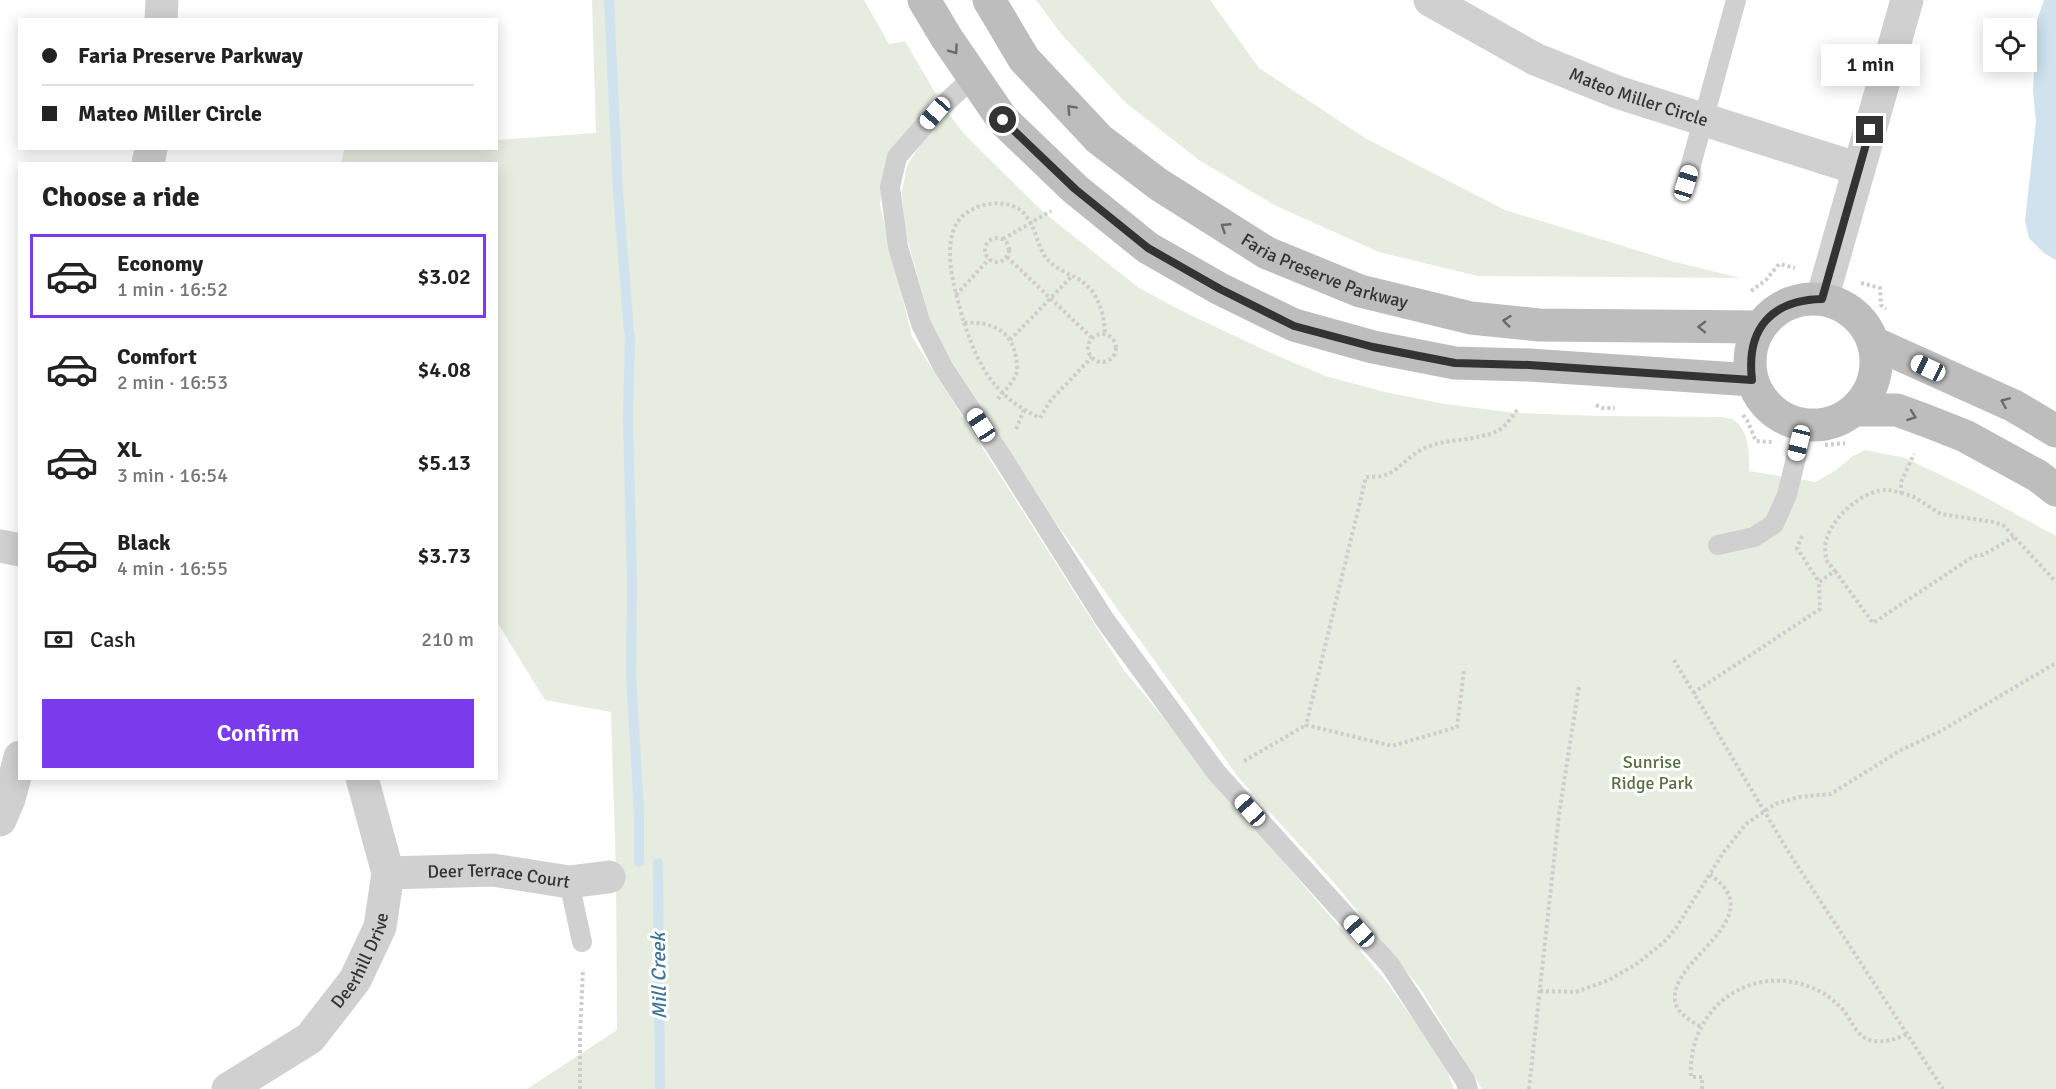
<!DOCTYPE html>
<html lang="en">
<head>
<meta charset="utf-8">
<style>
	body { margin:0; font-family:Signika,sans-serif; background:#f6f6f6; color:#222; height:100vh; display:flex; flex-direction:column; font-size:22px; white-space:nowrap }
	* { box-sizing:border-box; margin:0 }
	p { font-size:20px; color:#767676 }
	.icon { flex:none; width:33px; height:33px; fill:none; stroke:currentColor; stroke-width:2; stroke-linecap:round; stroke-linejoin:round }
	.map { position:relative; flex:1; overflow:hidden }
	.side { position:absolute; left:18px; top:162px; width:480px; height:618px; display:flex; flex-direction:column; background:#fff; border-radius:0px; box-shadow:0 3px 15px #0003 }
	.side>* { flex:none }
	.hud { position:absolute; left:18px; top:18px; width:480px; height:132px; border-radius:0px; box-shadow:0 3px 15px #0003; display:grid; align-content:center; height:132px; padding:0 24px; background:#fff }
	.buttons { position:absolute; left:1983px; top:18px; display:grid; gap:12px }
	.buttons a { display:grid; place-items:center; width:54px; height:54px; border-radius:0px; background:#fff; box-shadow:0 3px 15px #0003; font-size:30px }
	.end { position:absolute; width:27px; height:27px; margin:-14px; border:8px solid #333; background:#fff; box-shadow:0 0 0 3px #fff }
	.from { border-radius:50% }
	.bubble { position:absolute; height:42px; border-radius:0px; background:#fff; box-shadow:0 3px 15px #0003; font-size:20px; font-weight:600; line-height:42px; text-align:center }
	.car { position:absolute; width:18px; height:36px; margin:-18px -9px; border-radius:8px; box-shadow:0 0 4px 2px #0007; background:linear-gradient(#fff 24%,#345 0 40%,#fff 0 76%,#345 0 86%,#fff 0) }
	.hud b { display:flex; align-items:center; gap:21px; height:57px; font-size:22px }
	.hud b+b { border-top:2px solid #e0e0e0 }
	.hud i { width:15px; height:15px; background:#222 }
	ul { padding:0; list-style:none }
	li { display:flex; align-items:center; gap:18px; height:84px; margin:0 12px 9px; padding:0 12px; border:3px solid transparent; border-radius:0px }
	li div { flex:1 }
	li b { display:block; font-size:22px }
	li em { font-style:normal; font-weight:600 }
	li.selected { border-color:#7c3aed }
	li>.icon { width:54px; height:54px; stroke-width:1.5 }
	h2 { padding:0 24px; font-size:27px; line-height:72px }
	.pay { display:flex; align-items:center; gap:15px; height:66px; padding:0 24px; font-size:22px }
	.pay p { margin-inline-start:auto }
	.action { display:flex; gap:12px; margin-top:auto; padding:12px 24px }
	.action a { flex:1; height:69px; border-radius:0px; background:#7c3aed; color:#fff; font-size:24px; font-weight:600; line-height:69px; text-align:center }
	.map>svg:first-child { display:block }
	.green { fill:#e6ecdf }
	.water { fill:#cfe2ee }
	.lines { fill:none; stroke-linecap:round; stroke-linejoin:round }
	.stream { stroke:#cfe2ee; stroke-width:10 }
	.path { stroke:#cdcdcd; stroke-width:4; stroke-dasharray:3 3; stroke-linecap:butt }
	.lane { stroke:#d0d0d0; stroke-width:20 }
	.street { stroke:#d0d0d0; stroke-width:33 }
	.secondary { stroke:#bdbdbd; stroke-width:33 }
	.oneway { stroke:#6a6a6a }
	.route { stroke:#333; stroke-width:8 }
	.labels { text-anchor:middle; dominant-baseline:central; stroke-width:6; stroke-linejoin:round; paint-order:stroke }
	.street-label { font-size:18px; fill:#333; stroke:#fff }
	.park-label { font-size:18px; fill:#56703f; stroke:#fff }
	.water-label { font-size:20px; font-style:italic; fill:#3f7597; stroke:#fff }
</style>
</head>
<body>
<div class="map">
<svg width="2056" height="1089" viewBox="0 0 2056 1089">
	<rect width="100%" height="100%" fill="#fff"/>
	<g class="green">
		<path d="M 592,0 L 864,0 L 889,44 L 905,41 L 936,94 L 891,152 L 884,176 L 880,205 L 912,337 L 1123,669 L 1274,851 L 1386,981 L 1444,1063 L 1454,1089 L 527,1089 L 617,1030 L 616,873 L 611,712 L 545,700 L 497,622 L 496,164 L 341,164 L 344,150 L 496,148 L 497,140 L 596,133 Z"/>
		<path d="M 1036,0 L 1210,0 L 1259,68 L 1365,138 L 1505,210 L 1675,262 L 1740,278 L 1478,276 L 1379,252 L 1274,205 L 1199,160 L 1126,103 L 1062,35 Z"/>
		<path d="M 948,113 L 965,135 L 1043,212 L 1139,288 L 1186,313 L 1271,353 L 1325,376 L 1385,392 L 1445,404 L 1516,413 L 1600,416 L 1722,417 C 1726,418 1732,418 1735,421 C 1749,431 1750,456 1749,471 L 1816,482 L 1836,470 L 1853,456 L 1865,450 L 1905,458 L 1970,489 L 2056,536 L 2056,1089 L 1482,1089 L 1420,988 L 1337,886 L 1238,777 L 1058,526 L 934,334 L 904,228 L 902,191 L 907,166 L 923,140 Z"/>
	</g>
	<path class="water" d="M 2044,0 L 2056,0 L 2056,260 L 2044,253 L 2029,238 L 2025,221 L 2036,121 L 2033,91 L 2035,51 L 2037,20 Z"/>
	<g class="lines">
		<g class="stream">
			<path d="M 609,0 L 618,193 L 629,331"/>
			<path d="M 630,336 L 628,418 L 632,584 L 631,675 L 639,813 L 639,862"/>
			<path d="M 658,863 L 660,1089"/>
		</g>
		<g class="path">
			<circle cx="997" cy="250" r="12"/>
			<path d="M 1003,239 L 1051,211"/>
			<path d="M 1007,257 L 1092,338"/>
			<path d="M 1861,283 L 1880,288 L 1881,305 L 1886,309"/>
			<path d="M 1751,291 L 1766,280 L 1779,264 L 1795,268"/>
			<path d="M 956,295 L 989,259"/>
			<path d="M 964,323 C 980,369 994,396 1040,418 L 1051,400 L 1092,357"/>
			<circle cx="1102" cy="348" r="14"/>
			<path d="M 1010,340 L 1072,276"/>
			<path d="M 998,399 C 1003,392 1012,384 1015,376 C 1018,371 1017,363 1016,358 C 1012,329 989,321 964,323 C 954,286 930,218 984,205 C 995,202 1009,203 1019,209 C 1037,222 1035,246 1048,260 C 1054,267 1066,273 1075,277 C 1097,289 1104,310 1105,334"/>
			<path d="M 1596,405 L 1602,408 L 1615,408"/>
			<path d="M 1743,415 L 1747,420 L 1756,441 L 1773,442"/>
			<path d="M 1016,429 L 1024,410"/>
			<path d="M 1825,445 L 1845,443"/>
			<path d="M 1901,493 L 1914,497 L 1941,514 L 1993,522 L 2003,525 L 2056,582"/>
			<path d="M 1802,536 L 1797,548 L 1819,582 L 1835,571 L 1826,560 C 1826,555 1824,547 1826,542 C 1831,518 1859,494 1882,490 C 1889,489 1894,491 1901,493 L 1901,482 L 1914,454"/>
			<path d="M 1835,571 L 1873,623 L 1974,556 L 1983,555 L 2014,537"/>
			<path d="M 1674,660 L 1791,856 L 1943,1089"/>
			<path d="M 1464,671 L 1457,727 L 1392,746 L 1306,725 L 1366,477 C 1372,476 1380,477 1385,475 C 1400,470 1409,454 1427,447 C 1450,438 1478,441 1499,430 C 1506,426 1513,415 1518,409"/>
			<path d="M 1693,693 L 1820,609 L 1819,582"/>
			<path d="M 1244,761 L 1306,725"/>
			<path d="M 1540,991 L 1576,992 L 1609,980 L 1638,963 L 1665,941 L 1676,928 L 1723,853 L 1746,824 L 1775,804 L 1799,797 L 1831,794 L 1899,751 L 1939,732 L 2056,663"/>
			<path d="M 1700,1026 C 1692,1022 1679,1014 1676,1005 C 1662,961 1776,919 1710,875"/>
			<path d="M 580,1089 L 580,1036 L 583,969"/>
			<path d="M 1529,1089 L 1559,814 L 1579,686"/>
			<path d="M 1702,1089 L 1702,1077 L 1691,1077 C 1687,1004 1758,957 1823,993 C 1831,998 1838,1004 1844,1011 C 1851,1020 1856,1034 1867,1039 C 1880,1044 1895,1040 1907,1034"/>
		</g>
		<g class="lane">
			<path d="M 973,77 L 935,113 L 897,157 L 890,187 L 898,247 L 921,324 L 943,367 L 1002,457 L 1105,620 L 1216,772 L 1390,965 L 1465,1080 L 1468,1089"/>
			<path d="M 1686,183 L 1736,0"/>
			<path d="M 1718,545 L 1754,537 L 1774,524 L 1787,495 L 1804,425"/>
			<path d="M 569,882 L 582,942"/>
		</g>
		<g class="street">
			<path id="s1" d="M 1430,0 L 1535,59 L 1617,92 L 1859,169"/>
			<path d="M 161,20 L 162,0"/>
			<path d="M 148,164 L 151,148"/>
			<path d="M 1822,299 L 1907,0"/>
			<path d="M 0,546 L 20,550"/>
			<path d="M 0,820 L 9,799 L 20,757"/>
			<path id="s2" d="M 388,873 L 493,870 L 569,882 L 609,877"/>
			<path id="s3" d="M 228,1089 L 310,1038 L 355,980 L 380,927 L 388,873 L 362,778"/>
		</g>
		<g class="secondary">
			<path d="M 924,0 L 946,37 L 1003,120 L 1075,189 L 1148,248 L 1220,289 L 1294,325 L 1373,347 L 1455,363 L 1529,365 L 1752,380"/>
			<path id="s4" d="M 989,0 L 1024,59 L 1099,139 L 1158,184 L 1267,253 L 1360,291 L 1471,318 L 1539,325 L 1760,327"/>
			<circle cx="1813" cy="362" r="63"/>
			<path d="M 1874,343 L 2014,406 L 2056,431"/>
			<path d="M 1855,410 L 1897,410 L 1927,421 L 1965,436 L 2038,476 L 2056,490"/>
		</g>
	</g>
	<defs><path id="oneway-chevron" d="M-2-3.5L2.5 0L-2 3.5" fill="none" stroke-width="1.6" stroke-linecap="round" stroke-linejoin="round" transform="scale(1.5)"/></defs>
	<g class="oneway">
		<use href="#oneway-chevron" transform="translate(954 50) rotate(55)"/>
		<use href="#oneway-chevron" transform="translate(1071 109) rotate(-133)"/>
		<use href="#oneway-chevron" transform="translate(1225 227) rotate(-147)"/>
		<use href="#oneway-chevron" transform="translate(1507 321) rotate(-174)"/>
		<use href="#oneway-chevron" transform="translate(1702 327) rotate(-179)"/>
		<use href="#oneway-chevron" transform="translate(2005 402) rotate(-156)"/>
		<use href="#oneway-chevron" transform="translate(1912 416) rotate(20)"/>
	</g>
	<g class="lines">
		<path class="route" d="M 1003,120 L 1075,189 L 1148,248 L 1220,289 L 1294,326 L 1373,347 L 1455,363 L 1529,365 L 1752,380 C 1746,329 1771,300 1822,299 L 1870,130"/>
	</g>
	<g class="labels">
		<g class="street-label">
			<text stroke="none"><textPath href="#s1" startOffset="231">Mateo Miller Circle</textPath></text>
			<text stroke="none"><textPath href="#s4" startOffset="442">Faria Preserve Parkway</textPath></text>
			<text stroke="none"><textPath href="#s2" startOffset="111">Deer Terrace Court</textPath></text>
			<text stroke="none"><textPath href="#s3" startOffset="190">Deerhill Drive</textPath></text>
		</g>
		<g class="park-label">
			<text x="1652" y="762">Sunrise<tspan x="1652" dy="21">Ridge Park</tspan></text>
		</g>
		<g class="water-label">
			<text transform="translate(659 976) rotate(-91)">Mill Creek</text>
		</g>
	</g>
</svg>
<div class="buttons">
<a><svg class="icon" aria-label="locate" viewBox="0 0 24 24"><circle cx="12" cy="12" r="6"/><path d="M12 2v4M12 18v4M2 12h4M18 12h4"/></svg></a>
</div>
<i class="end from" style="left:1003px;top:120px"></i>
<i class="end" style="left:1870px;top:130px"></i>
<div class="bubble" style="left:1821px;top:44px;width:99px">1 min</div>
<i class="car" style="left:935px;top:113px;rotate:221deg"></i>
<i class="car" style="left:1686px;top:183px;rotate:17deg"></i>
<i class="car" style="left:1928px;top:368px;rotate:295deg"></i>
<i class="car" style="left:981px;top:425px;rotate:327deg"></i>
<i class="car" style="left:1799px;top:443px;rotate:194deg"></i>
<i class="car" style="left:1250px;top:810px;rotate:318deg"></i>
<i class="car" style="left:1359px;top:931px;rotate:318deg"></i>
<div class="hud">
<b><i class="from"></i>Faria Preserve Parkway</b>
<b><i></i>Mateo Miller Circle</b>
</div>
<section class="side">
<h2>Choose a ride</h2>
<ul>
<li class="selected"><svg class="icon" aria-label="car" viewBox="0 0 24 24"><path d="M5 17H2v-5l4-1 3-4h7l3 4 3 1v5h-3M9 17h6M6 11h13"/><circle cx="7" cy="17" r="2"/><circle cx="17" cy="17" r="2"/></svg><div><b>Economy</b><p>1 min · 16:52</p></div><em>$3.02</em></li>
<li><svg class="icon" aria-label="car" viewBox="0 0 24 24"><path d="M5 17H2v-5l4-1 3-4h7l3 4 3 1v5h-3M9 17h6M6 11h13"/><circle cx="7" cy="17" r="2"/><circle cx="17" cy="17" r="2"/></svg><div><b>Comfort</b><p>2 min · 16:53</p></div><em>$4.08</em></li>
<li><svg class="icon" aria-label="car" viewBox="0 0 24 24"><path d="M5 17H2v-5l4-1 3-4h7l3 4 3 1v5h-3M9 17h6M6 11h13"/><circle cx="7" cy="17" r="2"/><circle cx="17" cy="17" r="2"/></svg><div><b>XL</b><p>3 min · 16:54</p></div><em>$5.13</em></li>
<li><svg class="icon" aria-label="car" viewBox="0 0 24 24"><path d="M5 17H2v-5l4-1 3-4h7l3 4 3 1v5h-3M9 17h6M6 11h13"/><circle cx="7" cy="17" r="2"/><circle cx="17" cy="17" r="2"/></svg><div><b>Black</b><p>4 min · 16:55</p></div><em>$3.73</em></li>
</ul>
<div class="pay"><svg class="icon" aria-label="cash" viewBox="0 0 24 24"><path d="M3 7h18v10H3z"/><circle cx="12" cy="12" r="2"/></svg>Cash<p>210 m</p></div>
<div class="action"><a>Confirm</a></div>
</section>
</div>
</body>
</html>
